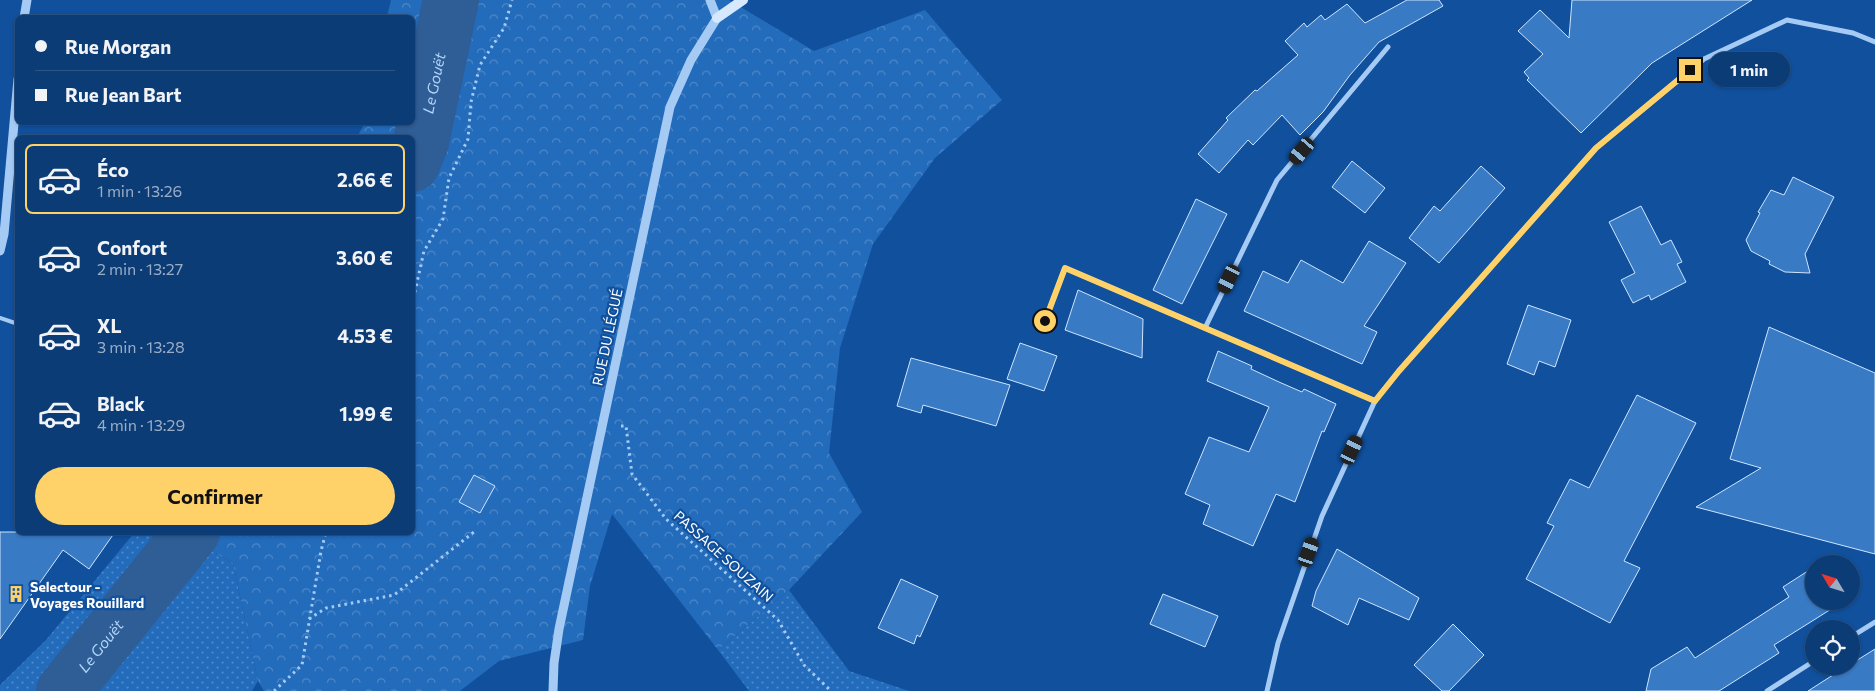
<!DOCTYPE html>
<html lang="fr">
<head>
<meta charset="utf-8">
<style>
	body { margin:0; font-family:Commissioner,sans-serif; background:#1a477e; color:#f1f3f6; height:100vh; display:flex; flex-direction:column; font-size:19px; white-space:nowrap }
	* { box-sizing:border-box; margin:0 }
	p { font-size:16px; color:#9aadc5 }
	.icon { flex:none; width:28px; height:28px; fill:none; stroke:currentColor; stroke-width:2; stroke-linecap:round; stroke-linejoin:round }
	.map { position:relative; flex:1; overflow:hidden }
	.side { position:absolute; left:15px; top:135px; width:400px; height:400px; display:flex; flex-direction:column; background:#0c3c76; border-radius:8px; box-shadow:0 1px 4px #0004,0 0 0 1px #2c5688 }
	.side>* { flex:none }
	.top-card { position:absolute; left:15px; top:15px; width:400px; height:110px; border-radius:8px; box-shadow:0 1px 4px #0004,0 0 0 1px #2c5688; display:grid; align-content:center; height:110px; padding:0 20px; background:#0c3c76 }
	.needle { width:32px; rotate:308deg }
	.fabs { position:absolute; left:1805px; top:555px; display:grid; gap:10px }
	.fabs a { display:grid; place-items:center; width:55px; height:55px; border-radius:50%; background:#0c3c76; box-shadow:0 1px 4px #0004,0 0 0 1px #2c5688; font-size:25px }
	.end { position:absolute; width:22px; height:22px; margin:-11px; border:6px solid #ffd169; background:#111; box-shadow:0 0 0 2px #111 }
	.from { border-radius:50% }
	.bubble { position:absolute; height:35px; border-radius:18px; background:#0c3c76; box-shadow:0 1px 4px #0004,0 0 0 1px #2c5688; font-size:16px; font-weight:700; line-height:35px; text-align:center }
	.car { position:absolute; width:15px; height:30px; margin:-15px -8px; border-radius:6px; box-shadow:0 0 4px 1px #0007; background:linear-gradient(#222 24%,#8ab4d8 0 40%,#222 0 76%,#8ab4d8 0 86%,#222 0) }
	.top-card b { display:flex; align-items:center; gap:18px; height:48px; font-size:19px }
	.top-card b+b { border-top:1px solid #2c5688 }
	.top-card i { width:12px; height:12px; background:#f1f3f6 }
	ul { padding:9px 0 0; list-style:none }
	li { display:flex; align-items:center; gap:15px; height:70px; margin:0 10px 8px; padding:0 10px; border:2px solid transparent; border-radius:8px }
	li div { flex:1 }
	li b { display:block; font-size:19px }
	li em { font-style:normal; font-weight:700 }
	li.active { border-color:#ffd169 }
	li>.icon { width:45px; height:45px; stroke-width:1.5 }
	.cta { display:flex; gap:10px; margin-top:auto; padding:10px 20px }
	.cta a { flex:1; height:58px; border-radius:30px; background:#ffd169; color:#111; font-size:20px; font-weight:700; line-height:58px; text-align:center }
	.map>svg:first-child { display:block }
	.grass { fill:url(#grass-dots) }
	.forest { fill:url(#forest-crowns) }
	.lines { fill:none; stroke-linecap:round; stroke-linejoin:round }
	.river { stroke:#2f5d96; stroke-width:56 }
	.building { fill:#397ac4; stroke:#cee5fe }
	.path { stroke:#a5cbf5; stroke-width:3; stroke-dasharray:2.5 4; stroke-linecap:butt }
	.service { stroke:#a5cbf5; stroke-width:4 }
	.minor { stroke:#a5cbf5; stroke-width:5 }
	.tertiary { stroke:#a5cbf5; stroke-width:9 }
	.secondary { stroke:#d6e8fe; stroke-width:10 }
	.route { stroke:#ffd169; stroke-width:6 }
	.labels { text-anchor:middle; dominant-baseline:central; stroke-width:4.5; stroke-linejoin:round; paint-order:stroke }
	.street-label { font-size:14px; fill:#fff; stroke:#10509d }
	.poi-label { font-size:14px; font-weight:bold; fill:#fff; stroke:#10509d; text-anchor:start }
	.water-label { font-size:15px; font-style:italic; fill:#b2d5fb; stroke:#10509d }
</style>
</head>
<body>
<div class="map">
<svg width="1875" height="691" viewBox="0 0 1875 691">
	<defs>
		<pattern id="grass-dots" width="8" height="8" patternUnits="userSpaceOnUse" patternTransform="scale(1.25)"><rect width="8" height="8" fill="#236bbb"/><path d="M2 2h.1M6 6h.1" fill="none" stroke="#4f89c9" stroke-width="1.8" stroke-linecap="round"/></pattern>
		<pattern id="forest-crowns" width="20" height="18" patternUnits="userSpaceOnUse" patternTransform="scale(1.25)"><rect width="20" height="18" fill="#236bbb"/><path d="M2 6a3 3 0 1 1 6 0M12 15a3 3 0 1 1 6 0" fill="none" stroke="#4f89c9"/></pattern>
	</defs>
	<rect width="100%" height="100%" fill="#10509d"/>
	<g class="grass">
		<path d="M 134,533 L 180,533 L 233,563 L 258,681 L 252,691 L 0,691 L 0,685 L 46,640 Z"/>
		<path d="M 789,590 L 849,671 L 909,691 L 749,691 L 718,650 Z"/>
	</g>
	<path class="forest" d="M 391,0 L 729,0 L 814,51 L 925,10 L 1002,100 L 935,158 L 873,244 L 840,348 L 829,453 L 862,512 L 789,590 L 718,650 L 612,514 L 590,586 L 583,640 L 499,661 L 460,691 L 264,691 L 258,681 L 233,563 L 180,533 L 412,532 L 412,138 L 357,137 L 365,123 L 412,122 L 412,18 L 387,17 Z"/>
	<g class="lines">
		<g class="river">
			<path id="s1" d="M 412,164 L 421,142 L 451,0"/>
			<path id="s2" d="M 64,691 L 192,532"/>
		</g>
	</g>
	<g class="building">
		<path d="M 1407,0 L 1439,0 L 1443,6 L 1379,42 L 1350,75 L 1323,112 L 1300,135 L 1282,115 L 1253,145 L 1248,140 L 1219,173 L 1198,154 L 1228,120 L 1226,118 L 1255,90 L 1257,91 L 1298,55 L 1285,41 L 1304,23 L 1307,27 L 1321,15 L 1325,20 L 1347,4 L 1365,23 Z"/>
		<path d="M 1572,0 L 1752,0 L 1652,63 L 1581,133 L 1527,80 L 1529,78 L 1524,72 L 1543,54 L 1518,31 L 1540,10 L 1569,38 Z"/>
		<path d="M 1352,161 L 1385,188 L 1365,213 L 1332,187 Z"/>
		<path d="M 1481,166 L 1505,188 L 1439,263 L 1409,238 L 1434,206 L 1440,211 Z"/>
		<path d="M 1793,177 L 1834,197 L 1805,254 L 1810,273 L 1785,272 L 1769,264 L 1770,261 L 1751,251 L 1746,240 L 1760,213 L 1758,212 L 1771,190 L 1784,195 Z"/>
		<path d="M 1196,199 L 1227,214 L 1182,304 L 1153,290 Z"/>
		<path d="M 1641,206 L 1661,245 L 1671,240 L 1682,262 L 1677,264 L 1686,282 L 1651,300 L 1649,295 L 1633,303 L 1621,280 L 1635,273 L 1609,222 Z"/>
		<path d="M 1369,241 L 1406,263 L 1364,326 L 1377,332 L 1362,364 L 1244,311 L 1263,271 L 1288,283 L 1301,260 L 1343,283 Z"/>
		<path d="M 1078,290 L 1143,319 L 1142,358 L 1065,330 Z"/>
		<path d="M 1528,305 L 1571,320 L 1555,367 L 1539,361 L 1534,375 L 1507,364 Z"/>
		<path d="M 1769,327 L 1875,373 L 1875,554 L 1696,507 L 1761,468 L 1730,459 Z"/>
		<path d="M 1020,343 L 1057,356 L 1044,391 L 1007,379 Z"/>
		<path d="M 1218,351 L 1252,366 L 1251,369 L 1279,382 L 1302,392 L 1304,389 L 1336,404 L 1324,432 L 1322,431 L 1295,502 L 1276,494 L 1253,546 L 1203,524 L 1210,505 L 1185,494 L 1209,437 L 1249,452 L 1269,407 L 1207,381 Z"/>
		<path d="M 911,358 L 1010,385 L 996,426 L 923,405 L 921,413 L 897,406 Z"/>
		<path d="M 1637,395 L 1696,423 L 1624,561 L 1640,568 L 1610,623 L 1526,579 L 1554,526 L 1547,523 L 1570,479 L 1589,488 Z"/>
		<path d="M 474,475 L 495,486 L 480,513 L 459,502 Z"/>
		<path d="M 0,532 L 115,532 L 89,569 L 63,550 L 0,639 Z"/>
		<path d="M 1337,549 L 1419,598 L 1409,620 L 1359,598 L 1348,625 L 1312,606 L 1316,591 Z"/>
		<path d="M 1814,567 L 1814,601 L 1844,601 L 1774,645 L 1779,653 L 1719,691 L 1646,691 L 1651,669 L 1687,647 L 1695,658 L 1789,597 L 1783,587 Z"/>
		<path d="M 901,579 L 938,596 L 920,637 L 917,635 L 914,644 L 878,628 Z"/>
		<path d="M 1163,594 L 1218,616 L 1205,647 L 1150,624 Z"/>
		<path d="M 1453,624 L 1484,655 L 1449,691 L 1442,691 L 1414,665 Z"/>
		<path d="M 1875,649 L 1875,691 L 1808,691 L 1847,666 L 1851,666 L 1851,664 Z"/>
	</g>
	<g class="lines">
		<g class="path">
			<path d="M 412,305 L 424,251 L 443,219 L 449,178 L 468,139 L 471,102 L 480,65 L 504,28 L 512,0"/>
			<path d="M 621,426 L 626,426 L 632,474 L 666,519 L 778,620 L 804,665 L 831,691"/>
			<path d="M 309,619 L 326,608 L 394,595 L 474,532"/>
			<path d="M 274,691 L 302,665 L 321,551 L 326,532"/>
		</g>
		<path class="service" d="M 0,318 L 18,324"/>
		<g class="minor">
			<path d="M 1045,321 L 1065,268 L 1375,401"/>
			<path d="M 1205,328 L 1277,180 L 1388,47"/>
			<path d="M 1851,637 L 1875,622"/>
			<path d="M 1267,691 L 1278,643 L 1322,516 L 1375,401 L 1399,371 L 1596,148 L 1704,59 L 1787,20 L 1853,33 L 1875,42"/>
			<path d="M 1767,691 L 1814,661"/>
		</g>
		<g class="tertiary">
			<path d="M 24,18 L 27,0"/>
			<path d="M 0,251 L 4,234 L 18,79"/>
			<path d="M 553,691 L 554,663 L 559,629 L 670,107 L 691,60 L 717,18 L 710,0"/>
		</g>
		<path class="secondary" d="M 717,18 L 743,0"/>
	</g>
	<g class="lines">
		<path class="route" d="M 1045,321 L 1065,268 L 1375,401 L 1399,371 L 1596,148 L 1690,70"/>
	</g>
	<defs>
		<g id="building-bare" transform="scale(1.35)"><path d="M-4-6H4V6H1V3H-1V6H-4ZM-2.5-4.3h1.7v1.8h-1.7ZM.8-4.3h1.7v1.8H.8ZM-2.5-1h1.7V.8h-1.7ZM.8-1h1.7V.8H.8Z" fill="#ffd169" stroke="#10509d" stroke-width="2.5" paint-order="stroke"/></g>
	</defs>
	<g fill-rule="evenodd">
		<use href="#building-bare" x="16" y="594"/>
	</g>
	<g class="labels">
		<g class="street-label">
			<text transform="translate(607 337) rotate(-78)">RUE DU LÉGUÉ</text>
			<text transform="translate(724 556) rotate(42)">PASSAGE SOUZAIN</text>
		</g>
		<g class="poi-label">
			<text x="30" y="586">Selectour -<tspan x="30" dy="16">Voyages Rouillard</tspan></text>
		</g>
		<g class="water-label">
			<text stroke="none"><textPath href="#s1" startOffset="84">Le Gouët</textPath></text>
			<text stroke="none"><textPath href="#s2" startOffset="58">Le Gouët</textPath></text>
		</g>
	</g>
</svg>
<div class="fabs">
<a><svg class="needle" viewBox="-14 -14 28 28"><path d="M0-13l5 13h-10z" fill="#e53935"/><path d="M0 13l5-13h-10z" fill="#9aadc5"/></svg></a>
<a><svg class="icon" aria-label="locate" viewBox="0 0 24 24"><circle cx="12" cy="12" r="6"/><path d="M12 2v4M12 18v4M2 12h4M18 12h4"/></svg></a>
</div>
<i class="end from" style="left:1045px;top:321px"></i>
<i class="end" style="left:1690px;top:70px"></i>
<div class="bubble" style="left:1708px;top:52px;width:82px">1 min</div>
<i class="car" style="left:1302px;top:151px;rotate:220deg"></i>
<i class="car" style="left:1229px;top:279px;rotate:206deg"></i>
<i class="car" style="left:1352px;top:450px;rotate:25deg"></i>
<i class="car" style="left:1309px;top:552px;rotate:19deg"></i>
<div class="top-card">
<b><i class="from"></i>Rue Morgan</b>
<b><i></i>Rue Jean Bart</b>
</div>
<section class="side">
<ul>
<li class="active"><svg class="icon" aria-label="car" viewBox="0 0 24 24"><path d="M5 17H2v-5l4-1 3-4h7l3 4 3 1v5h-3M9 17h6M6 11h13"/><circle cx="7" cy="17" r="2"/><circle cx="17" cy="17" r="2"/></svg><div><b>Éco</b><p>1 min · 13:26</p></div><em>2.66 €</em></li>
<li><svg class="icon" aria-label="car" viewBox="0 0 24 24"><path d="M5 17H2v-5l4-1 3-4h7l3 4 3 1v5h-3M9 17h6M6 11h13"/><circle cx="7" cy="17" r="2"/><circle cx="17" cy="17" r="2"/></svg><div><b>Confort</b><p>2 min · 13:27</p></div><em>3.60 €</em></li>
<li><svg class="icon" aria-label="car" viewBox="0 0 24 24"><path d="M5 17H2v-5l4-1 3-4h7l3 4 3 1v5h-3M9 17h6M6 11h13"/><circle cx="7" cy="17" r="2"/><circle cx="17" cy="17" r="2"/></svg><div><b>XL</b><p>3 min · 13:28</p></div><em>4.53 €</em></li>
<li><svg class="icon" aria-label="car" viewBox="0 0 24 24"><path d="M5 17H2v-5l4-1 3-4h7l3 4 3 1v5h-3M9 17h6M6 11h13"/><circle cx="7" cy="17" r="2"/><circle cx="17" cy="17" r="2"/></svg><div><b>Black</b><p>4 min · 13:29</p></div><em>1.99 €</em></li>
</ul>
<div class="cta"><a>Confirmer</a></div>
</section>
</div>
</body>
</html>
